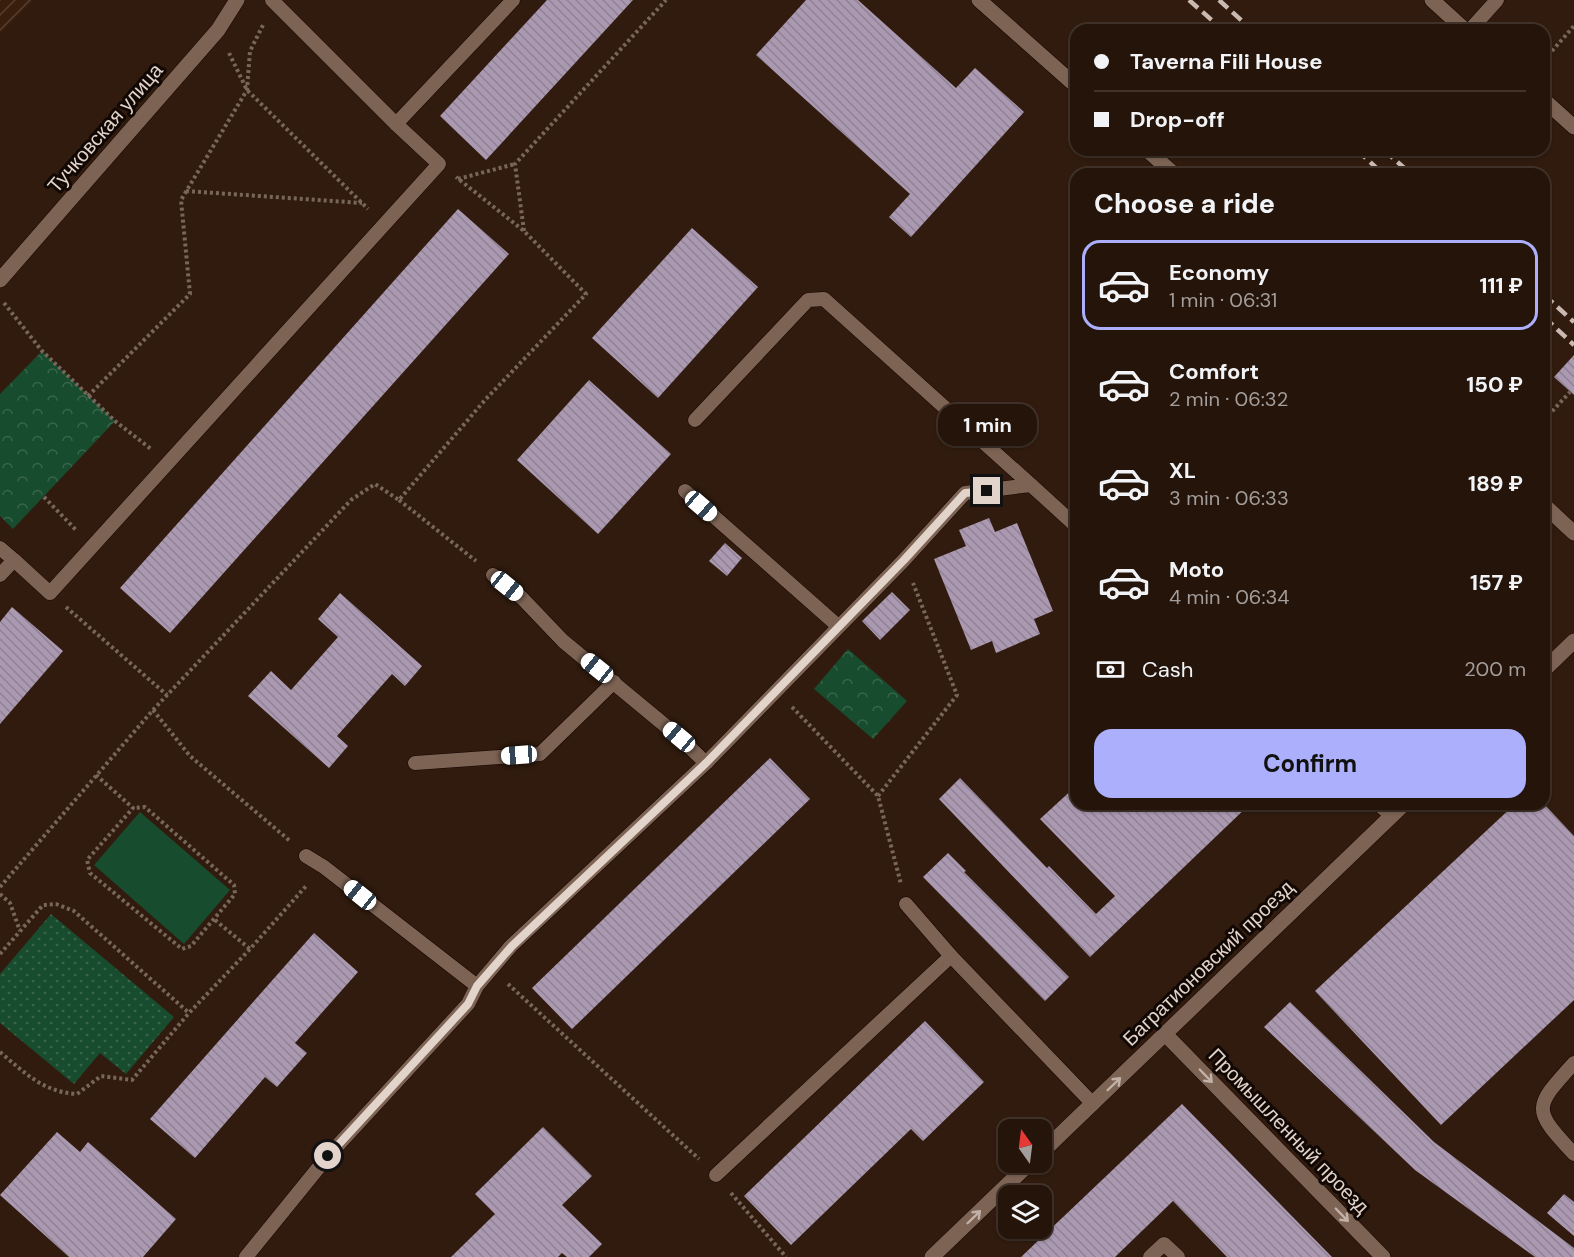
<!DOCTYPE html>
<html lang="en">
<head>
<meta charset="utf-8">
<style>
	body { margin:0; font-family:"DM Sans",sans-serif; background:#302118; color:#f1f3f6; height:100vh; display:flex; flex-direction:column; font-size:22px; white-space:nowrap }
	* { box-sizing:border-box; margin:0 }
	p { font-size:20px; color:#a39e9c }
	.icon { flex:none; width:33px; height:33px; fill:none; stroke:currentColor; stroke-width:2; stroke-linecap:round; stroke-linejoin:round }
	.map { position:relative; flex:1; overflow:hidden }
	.drawer { position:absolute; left:1070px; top:168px; width:480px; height:642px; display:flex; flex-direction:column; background:#24140a; border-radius:18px; box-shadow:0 2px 4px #0004,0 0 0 2px #41332b }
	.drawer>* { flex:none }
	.top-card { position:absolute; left:1070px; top:24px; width:480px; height:132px; border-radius:18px; box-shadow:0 2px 4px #0004,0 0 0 2px #41332b; display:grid; align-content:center; height:132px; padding:0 24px; background:#24140a }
	.needle { width:39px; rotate:346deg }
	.fabs { position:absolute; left:998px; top:1119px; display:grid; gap:12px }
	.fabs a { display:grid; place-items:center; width:54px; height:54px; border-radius:12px; background:#24140a; box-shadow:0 2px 4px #0004,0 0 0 2px #41332b; font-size:30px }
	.end { position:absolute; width:27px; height:27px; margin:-14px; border:8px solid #e2d3cb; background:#111; box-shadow:0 0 0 3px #111 }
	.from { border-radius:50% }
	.bubble { position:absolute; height:42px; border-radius:18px; background:#24140a; box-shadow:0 2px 4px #0004,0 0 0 2px #41332b; font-size:20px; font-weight:700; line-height:42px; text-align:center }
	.car { position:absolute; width:18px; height:36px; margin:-18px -9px; border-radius:8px; box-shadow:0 0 4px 2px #0007; background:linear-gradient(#fff 24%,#345 0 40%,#fff 0 76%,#345 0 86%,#fff 0) }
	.top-card b { display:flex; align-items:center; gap:21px; height:57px; font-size:22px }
	.top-card b+b { border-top:2px solid #41332b }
	.top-card i { width:15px; height:15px; background:#f1f3f6 }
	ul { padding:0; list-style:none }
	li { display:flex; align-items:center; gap:18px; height:90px; margin:0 12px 9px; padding:0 12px; border:3px solid transparent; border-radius:18px }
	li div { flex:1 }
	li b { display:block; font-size:22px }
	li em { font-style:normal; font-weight:700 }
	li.on { border-color:#acaffb }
	li>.icon { width:54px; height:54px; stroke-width:1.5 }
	h2 { padding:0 24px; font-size:27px; line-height:72px }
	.pay { display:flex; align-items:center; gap:15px; height:66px; padding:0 24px; font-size:22px }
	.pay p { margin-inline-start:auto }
	.button { display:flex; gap:12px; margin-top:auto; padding:12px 24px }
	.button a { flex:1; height:69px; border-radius:18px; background:#acaffb; color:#111; font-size:24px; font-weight:700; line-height:69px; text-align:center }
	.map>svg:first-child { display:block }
	.industrial { fill:url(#industrial-furrows) }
	.grass { fill:url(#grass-dots) }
	.forest { fill:url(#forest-crowns) }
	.garden { fill:#184c2e }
	.building { fill:url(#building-back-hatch) }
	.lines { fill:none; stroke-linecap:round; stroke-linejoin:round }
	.service-casing { stroke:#170500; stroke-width:15 }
	.minor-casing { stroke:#170500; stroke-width:16 }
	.tertiary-casing { stroke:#170500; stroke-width:16 }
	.path { stroke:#79665b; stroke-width:4; stroke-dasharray:3 3; stroke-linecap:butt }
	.service { stroke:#7c6354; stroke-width:14 }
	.minor { stroke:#7c6354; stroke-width:15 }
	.tertiary { stroke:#7c6354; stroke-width:15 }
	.rail { stroke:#c9b9b0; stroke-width:4.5; stroke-dasharray:12 6; stroke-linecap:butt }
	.oneway { stroke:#c3b1a7 }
	.route { stroke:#e2d3cb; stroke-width:8 }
	.labels { text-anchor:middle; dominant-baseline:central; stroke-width:6; stroke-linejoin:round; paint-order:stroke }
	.street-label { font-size:20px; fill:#e2d3cb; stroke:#110804 }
</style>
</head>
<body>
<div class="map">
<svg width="1574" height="1257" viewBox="0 0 1574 1257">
	<defs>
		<pattern id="industrial-furrows" width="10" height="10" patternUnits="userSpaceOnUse" patternTransform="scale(1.5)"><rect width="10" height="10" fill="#391e0d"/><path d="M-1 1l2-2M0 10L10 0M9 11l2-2" fill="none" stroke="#553e2f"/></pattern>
		<pattern id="grass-dots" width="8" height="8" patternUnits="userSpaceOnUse" patternTransform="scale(1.5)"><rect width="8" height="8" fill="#184c2e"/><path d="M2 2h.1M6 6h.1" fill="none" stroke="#39654b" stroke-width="1.8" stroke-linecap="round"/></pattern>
		<pattern id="forest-crowns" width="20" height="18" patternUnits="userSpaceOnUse" patternTransform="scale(1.5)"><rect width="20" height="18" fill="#184c2e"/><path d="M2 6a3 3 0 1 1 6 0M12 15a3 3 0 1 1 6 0" fill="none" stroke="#39654b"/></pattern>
		<pattern id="building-back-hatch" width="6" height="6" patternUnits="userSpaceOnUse" patternTransform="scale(1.5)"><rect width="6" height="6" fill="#aa99b1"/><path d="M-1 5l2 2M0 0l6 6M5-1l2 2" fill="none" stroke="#908294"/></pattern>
	</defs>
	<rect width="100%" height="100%" fill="#301b0e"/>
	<path class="industrial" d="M 0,0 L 34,0 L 0,34 Z"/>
	<path class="grass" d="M 51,914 L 174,1017 L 126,1074 L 100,1053 L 74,1084 L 0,1023 L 0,974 Z"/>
	<g class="forest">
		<path d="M 42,351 L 115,421 L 13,529 L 0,516 L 0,394 Z"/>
		<path d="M 848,649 L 907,701 L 873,739 L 814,689 Z"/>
	</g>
	<path class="garden" d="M 140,812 L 230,890 L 184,944 L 94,865 Z"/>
	<g class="building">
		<path d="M 547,0 L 633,0 L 486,160 L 440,116 Z"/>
		<path d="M 806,0 L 858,0 L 956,88 L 975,68 L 1024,112 L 911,237 L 889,217 L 910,194 L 756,55 Z"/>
		<path d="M 458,209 L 509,254 L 170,633 L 120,588 Z"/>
		<path d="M 692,228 L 758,287 L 658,398 L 592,338 Z"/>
		<path d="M 1574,355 L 1574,395 L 1554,377 Z"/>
		<path d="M 589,380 L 671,454 L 598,534 L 517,460 Z"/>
		<path d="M 989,518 L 995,532 L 1017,523 L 1053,611 L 1034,619 L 1040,634 L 996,653 L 992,641 L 971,650 L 934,559 L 966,546 L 959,530 Z"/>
		<path d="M 725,543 L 742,558 L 727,576 L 709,561 Z"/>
		<path d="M 892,592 L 910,610 L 880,640 L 862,621 Z"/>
		<path d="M 340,593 L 422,666 L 405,686 L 392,674 L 337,736 L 348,746 L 329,768 L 248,696 L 271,671 L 291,690 L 338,637 L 318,619 Z"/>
		<path d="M 12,607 L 63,651 L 0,724 L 0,622 Z"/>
		<path d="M 770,758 L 810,799 L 572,1029 L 532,988 Z"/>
		<path d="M 960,778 L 1047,868 L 1049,866 L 1096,914 L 1115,896 L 1040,819 L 1076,786 L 1076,804 L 1116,804 L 1122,811 L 1129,804 L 1250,804 L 1090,957 L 939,799 Z"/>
		<path d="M 1515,804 L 1544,804 L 1574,836 L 1574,1000 L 1441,1125 L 1315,991 Z"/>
		<path d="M 948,853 L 966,871 L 964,872 L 1069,977 L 1045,1001 L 923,877 Z"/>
		<path d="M 314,933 L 358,972 L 295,1043 L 307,1053 L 277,1087 L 265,1077 L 195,1158 L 150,1119 Z"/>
		<path d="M 1290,1002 L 1434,1142 L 1574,1248 L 1574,1257 L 1535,1257 L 1415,1170 L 1264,1027 Z"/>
		<path d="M 925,1021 L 984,1082 L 923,1141 L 911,1129 L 791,1245 L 744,1196 Z"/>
		<path d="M 1182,1104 L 1332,1257 L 1227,1257 L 1173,1201 L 1115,1257 L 1021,1257 Z"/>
		<path d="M 543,1127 L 592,1176 L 562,1205 L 602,1244 L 589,1257 L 567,1257 L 562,1253 L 558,1257 L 451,1257 L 495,1214 L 475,1194 Z"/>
		<path d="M 57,1132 L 80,1152 L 88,1142 L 176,1219 L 143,1257 L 69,1257 L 0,1195 Z"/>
		<path d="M 1564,1194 L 1574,1202 L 1574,1236 L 1547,1213 Z"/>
	</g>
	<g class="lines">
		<g class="service-casing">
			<g id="service">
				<path d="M 272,0 L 396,124"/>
				<path d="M 1470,30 L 1497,0"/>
				<path d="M 695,420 L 808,300 L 824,299 L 1031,485"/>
				<path d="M 685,491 L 838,626"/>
				<path d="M 0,548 L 14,560"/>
				<path d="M 0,575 L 14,560 L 50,593 L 439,164 L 396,124 L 513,0"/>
				<path d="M 493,575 L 522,598 L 563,641 L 679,737 L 706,763"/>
				<path d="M 415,763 L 540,754 L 614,682"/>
				<path d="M 1378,804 L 1392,816"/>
				<path d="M 306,856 L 324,867 L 477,986"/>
				<path d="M 906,904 L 951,956 L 1093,1104"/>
				<path d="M 1574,1063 C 1533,1108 1532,1109 1574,1154"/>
				<path d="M 716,1175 L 951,956"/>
				<path d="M 246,1257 L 328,1156 L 468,1004 L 477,986 L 511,946 L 706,763 L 904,560 L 965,493 L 1031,485 L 1076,526"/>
				<path d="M 1150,1257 L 1164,1244 L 1178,1257"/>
			</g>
		</g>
		<g class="minor-casing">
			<g id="minor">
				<path d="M 979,0 L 1076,86"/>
				<path d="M 1147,150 L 1174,174"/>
				<path d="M 0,280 L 218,30 L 237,0"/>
				<path d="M 1544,505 L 1574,533"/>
			</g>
		</g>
		<g class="tertiary-casing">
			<g id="tertiary">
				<path d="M 1432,0 L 1465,30"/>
				<path d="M 1544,100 L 1574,127"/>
				<path d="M 1544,670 L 1574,641"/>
				<path d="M 1165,1034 L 1383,1257"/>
				<path d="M 1041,1153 L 1404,804"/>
				<path d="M 932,1257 L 1031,1162"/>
			</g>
		</g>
		<g class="path">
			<path d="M 229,53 L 247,90 L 368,209"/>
			<path d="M 1544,60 L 1574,26"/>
			<path d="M 458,179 L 515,164"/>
			<path d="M 186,191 L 362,203"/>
			<path d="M 524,231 L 515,164 L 666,0"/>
			<path d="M 4,303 L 42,351 L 115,421 L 151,449"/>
			<path d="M 88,396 L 190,294 L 181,200 L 247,90 L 250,51 L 263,25"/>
			<path d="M 1544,420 L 1570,392"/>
			<path d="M 44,497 L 77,531"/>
			<path d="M 399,500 L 476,561"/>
			<path d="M 66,607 L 167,695"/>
			<path d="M 792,707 L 878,796 L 901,884"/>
			<path d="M 153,710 L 190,756 L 290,841"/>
			<path d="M 96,775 L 133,808 L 87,860 L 90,873 L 182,949 L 191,946 L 235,894 L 234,885 L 145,807 L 133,808"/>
			<path d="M 878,796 L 957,695 L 913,583"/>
			<path d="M 0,887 L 153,710 L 351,500 L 375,484 L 399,500 L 485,400 L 586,294 L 524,231 L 456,177"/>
			<path d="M 0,894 L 10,903 L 20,931"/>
			<path d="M 215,920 L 250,949"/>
			<path d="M 0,954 L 43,905 L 56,904 L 74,911 L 189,1013"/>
			<path d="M 508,984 L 699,1159"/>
			<path d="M 0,1052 C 25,1073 43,1092 77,1094 L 101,1076 L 132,1080 L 189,1013 L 250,949 L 307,885"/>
			<path d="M 731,1193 L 786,1257"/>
		</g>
		<use href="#service" class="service"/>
		<use href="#minor" class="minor"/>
		<use href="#tertiary" class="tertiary"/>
		<g class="rail">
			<path d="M 1189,0 L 1223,30"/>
			<path d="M 1219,0 L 1252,30"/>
			<path d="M 1357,150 L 1383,174"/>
			<path d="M 1384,150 L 1411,174"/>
			<path d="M 1544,295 L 1574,322"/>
			<path d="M 1544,317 L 1574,345"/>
		</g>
	</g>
	<defs><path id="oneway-shaft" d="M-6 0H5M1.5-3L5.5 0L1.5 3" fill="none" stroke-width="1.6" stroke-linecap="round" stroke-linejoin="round" transform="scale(1.5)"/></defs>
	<g class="oneway">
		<use href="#oneway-shaft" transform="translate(1206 1076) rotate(46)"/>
		<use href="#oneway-shaft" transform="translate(1114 1084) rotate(-44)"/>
		<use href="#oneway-shaft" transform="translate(1342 1215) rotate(46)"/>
		<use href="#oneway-shaft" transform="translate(974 1217) rotate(-44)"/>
	</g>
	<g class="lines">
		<path class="route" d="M 328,1156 L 468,1004 L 477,986 L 512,946 L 706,763 L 904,560 L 965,493 L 987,491"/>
	</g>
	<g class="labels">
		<g class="street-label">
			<text transform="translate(105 128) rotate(-49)">Тучковская улица</text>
			<text transform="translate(1208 963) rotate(-44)">Багратионовский проезд</text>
			<text transform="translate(1289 1131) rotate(46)">Промышленный проезд</text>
		</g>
	</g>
</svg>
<div class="fabs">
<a><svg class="needle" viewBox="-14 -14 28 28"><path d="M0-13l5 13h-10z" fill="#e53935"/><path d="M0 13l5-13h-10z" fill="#a39e9c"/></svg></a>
<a><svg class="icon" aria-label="layers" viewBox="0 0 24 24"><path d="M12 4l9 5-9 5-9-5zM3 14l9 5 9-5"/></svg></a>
</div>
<i class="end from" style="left:328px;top:1156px"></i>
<i class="end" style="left:987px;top:491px"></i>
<div class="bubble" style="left:938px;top:404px;width:99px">1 min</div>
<i class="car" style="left:701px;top:506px;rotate:131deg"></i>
<i class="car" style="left:507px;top:586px;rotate:129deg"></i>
<i class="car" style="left:597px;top:668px;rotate:309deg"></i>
<i class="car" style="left:679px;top:737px;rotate:310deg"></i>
<i class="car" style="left:519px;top:755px;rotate:266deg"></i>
<i class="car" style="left:360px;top:895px;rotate:309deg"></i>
<div class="top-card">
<b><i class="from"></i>Taverna Fili House</b>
<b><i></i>Drop-off</b>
</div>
<section class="drawer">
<h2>Choose a ride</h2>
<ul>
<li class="on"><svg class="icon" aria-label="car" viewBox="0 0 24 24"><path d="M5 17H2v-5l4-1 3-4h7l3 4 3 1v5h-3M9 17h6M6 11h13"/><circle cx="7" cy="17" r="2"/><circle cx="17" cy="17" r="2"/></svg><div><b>Economy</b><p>1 min · 06:31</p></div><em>111 ₽</em></li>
<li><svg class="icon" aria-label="car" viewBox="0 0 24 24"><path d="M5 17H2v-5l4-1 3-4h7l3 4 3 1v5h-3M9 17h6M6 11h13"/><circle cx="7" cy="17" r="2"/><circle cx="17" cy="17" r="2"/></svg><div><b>Comfort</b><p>2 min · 06:32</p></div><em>150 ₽</em></li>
<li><svg class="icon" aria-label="car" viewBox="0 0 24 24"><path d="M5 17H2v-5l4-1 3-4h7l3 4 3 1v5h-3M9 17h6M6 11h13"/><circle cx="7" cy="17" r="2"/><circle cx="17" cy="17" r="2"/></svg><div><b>XL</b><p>3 min · 06:33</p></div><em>189 ₽</em></li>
<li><svg class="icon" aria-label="car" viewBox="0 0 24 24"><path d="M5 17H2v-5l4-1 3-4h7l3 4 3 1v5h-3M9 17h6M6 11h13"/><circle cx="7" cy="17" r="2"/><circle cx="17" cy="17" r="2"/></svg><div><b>Moto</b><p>4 min · 06:34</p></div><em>157 ₽</em></li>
</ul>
<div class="pay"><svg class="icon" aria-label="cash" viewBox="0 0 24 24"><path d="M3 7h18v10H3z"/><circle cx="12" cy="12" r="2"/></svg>Cash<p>200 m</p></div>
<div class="button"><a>Confirm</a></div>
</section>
</div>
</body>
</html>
